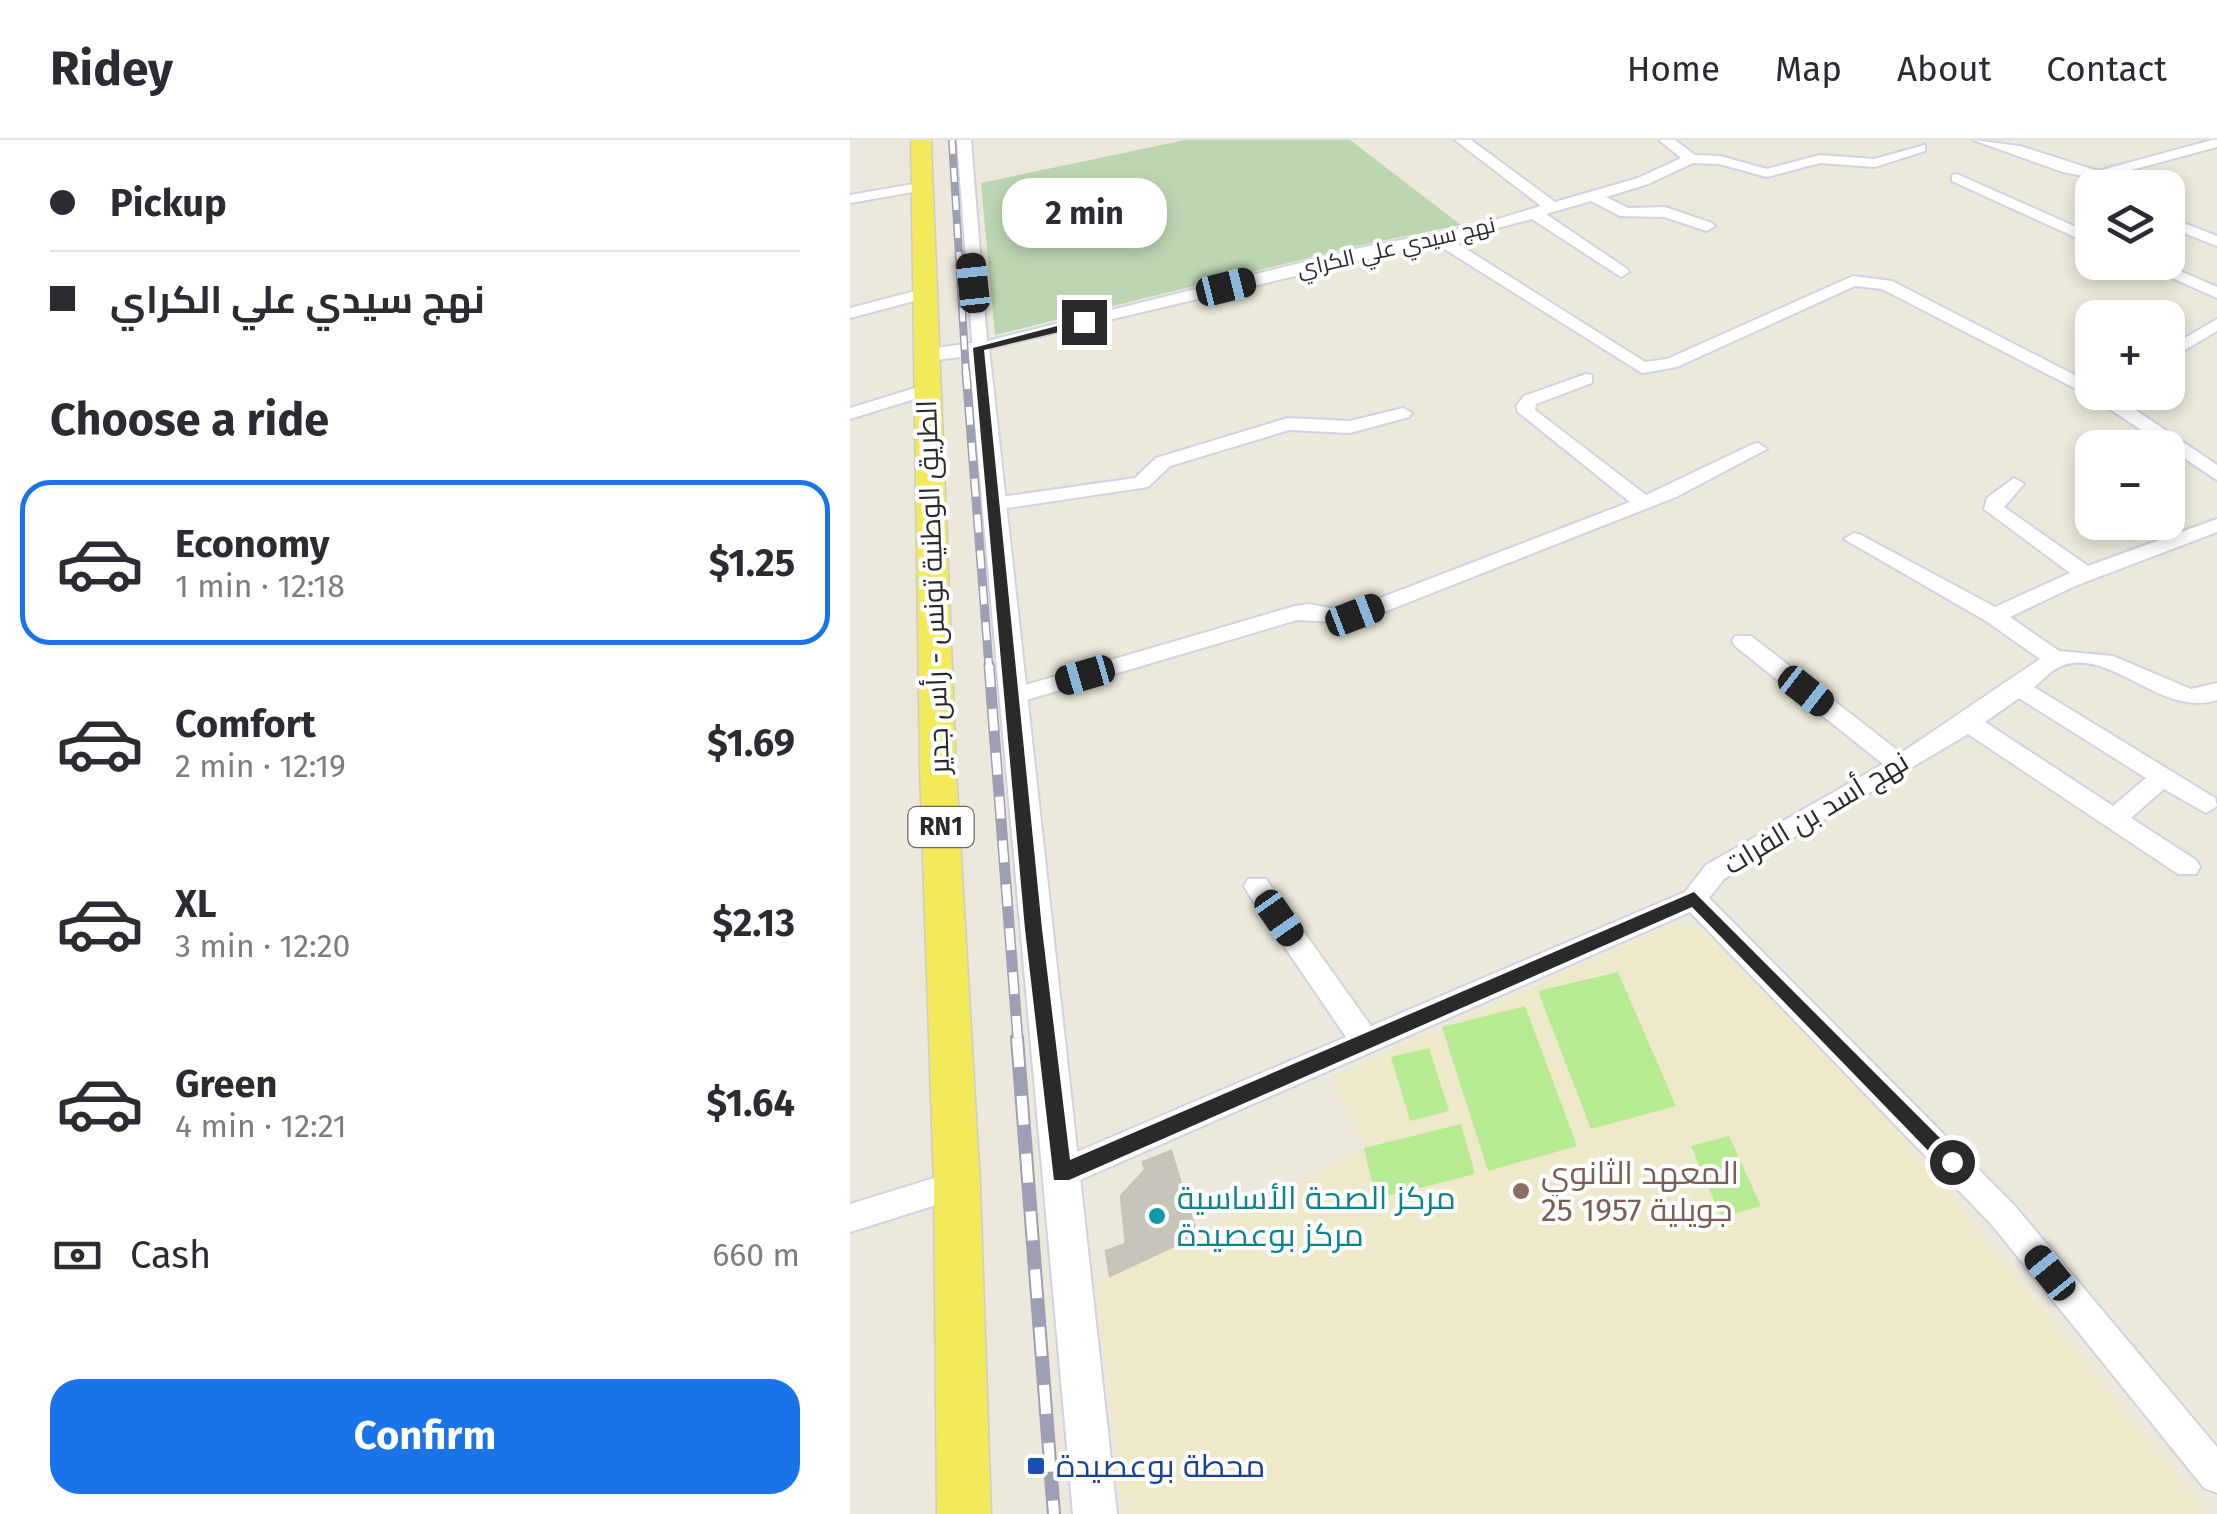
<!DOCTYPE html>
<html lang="en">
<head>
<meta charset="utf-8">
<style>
	body { margin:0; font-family:"Fira Sans",Cairo,sans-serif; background:#f7f7f7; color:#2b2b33; height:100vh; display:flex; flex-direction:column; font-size:38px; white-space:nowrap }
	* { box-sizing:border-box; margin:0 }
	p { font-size:32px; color:#7c7c81 }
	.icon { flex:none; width:55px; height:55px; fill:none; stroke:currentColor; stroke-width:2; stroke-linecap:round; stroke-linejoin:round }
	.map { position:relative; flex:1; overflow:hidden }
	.drawer { display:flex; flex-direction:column; background:#fff; width:850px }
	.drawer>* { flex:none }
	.banner { display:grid; align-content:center; height:220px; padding:0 50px; background:#fff }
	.buttons { position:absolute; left:1225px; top:30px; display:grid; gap:20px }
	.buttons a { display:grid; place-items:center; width:110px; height:110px; border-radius:20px; background:#fff; box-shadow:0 5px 15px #0003; font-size:50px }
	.end { position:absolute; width:45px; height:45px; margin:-22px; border:12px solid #2a2a2a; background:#fff; box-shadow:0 0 0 5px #fff }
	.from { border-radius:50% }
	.bubble { position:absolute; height:70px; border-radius:30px; background:#fff; box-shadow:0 5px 15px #0003; font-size:32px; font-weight:700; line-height:70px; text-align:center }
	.car { position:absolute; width:30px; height:60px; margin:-30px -15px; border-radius:12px; box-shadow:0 0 8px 2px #0007; background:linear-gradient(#222 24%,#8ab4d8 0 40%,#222 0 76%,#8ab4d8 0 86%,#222 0) }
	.banner b { display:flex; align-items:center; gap:35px; height:95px; font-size:38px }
	.banner b+b { border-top:2px solid #e1e1e2 }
	.banner i { width:25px; height:25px; background:#2b2b33 }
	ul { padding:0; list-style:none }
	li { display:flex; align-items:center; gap:30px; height:165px; margin:0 20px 15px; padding:0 30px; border:5px solid transparent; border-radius:30px }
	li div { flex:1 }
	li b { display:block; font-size:38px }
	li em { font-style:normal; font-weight:700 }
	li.current { border-color:#1a73e8 }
	li>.icon { width:90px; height:90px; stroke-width:1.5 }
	h2 { padding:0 50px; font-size:45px; line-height:120px }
	.pay { display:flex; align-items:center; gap:25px; height:110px; padding:0 50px; font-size:38px }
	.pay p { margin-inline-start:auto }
	.cta { display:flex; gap:20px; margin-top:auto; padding:20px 50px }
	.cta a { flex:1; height:115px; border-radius:30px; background:#1a73e8; color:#fff; font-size:40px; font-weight:700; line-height:115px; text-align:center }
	header { display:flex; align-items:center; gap:60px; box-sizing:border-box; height:140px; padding:0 50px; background:#fff; border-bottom:2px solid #e1e1e2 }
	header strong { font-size:48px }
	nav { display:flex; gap:55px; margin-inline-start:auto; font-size:35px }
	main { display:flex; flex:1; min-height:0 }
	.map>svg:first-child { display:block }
	.education { fill:#eee9ca }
	.cemetery { fill:#bdd6b2 }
	.pitch { fill:#b6eb92 }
	.building { fill:#c7c4bb; stroke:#c7c4b5; stroke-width:2.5 }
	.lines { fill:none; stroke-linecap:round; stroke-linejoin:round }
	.minor-casing { stroke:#d1d1e3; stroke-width:4 }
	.tertiary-casing { stroke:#d1d1e3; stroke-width:4 }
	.primary-casing { stroke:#ccc; stroke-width:3 }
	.minor { fill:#fff; fill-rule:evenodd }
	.tertiary { fill:#fff; fill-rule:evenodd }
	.primary { fill:#f2ea5a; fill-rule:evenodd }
	.rail-far3-casing { stroke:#9f9eb4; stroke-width:8 }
	.rail-far2-casing { stroke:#9f9eb4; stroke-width:9 }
	.rail-far1-casing { stroke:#9f9eb4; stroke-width:11 }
	.rail-casing { stroke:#9f9eb4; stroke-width:14 }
	.rail-far3 { stroke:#fff; stroke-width:5; stroke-dasharray:14; stroke-linecap:butt }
	.rail-far2 { stroke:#fff; stroke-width:6; stroke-dasharray:18; stroke-linecap:butt }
	.rail-far1 { stroke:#fff; stroke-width:8; stroke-dasharray:22; stroke-linecap:butt }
	.rail { stroke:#fff; stroke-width:10; stroke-dasharray:29; stroke-linecap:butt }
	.route { fill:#2a2a2a }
	.education-dot { fill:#8d6e63; stroke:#fff; stroke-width:4 }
	.culture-dot { fill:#0f9aa8; stroke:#fff; stroke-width:4 }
	.transit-dot { fill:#1a4fb4; stroke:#fff; stroke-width:4 }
	.labels { text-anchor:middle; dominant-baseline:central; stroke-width:8; stroke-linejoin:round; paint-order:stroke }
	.far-street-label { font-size:22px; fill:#2a2a2a; stroke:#fff }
	.shield { fill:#fff; stroke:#6a6a6a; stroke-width:2.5 }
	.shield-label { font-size:25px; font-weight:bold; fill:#2a2a2a }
	.street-label { font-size:28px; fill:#2a2a2a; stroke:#fff }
	.near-education-label { font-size:32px; fill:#785e54; stroke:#fff; text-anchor:start }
	.near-culture-label { font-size:32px; fill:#0d838f; stroke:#fff; text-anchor:start }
	.near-transit-label { font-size:32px; fill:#164399; stroke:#fff; text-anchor:start }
</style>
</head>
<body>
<header>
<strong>Ridey</strong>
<nav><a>Home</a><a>Map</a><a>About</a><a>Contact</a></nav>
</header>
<main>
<section class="drawer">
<div class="banner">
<b><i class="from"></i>Pickup</b>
<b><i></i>نهج سيدي علي الكراي</b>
</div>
<h2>Choose a ride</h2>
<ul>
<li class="current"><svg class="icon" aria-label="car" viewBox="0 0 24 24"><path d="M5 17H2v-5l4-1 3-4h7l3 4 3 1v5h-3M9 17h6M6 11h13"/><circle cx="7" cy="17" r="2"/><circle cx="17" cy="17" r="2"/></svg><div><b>Economy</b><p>1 min · 12:18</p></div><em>$1.25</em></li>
<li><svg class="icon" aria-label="car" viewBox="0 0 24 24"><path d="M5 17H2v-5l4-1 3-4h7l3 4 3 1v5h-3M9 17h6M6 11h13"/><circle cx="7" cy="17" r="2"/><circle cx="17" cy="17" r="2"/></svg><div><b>Comfort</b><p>2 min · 12:19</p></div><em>$1.69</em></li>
<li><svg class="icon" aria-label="car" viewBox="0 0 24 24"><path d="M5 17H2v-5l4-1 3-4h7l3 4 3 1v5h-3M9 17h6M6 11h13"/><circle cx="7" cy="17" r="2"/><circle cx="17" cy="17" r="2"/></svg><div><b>XL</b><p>3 min · 12:20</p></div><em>$2.13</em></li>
<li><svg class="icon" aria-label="car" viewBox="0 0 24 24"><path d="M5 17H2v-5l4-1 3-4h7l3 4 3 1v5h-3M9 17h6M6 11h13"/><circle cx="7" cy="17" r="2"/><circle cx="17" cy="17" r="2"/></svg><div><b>Green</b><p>4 min · 12:21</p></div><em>$1.64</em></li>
</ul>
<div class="pay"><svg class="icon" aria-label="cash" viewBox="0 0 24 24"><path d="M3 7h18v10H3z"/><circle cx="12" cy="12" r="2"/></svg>Cash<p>660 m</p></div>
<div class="cta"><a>Confirm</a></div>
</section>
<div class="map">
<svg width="1367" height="1374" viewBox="0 0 1367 1374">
	<rect width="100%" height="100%" fill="#ece8db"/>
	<path class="education" d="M 824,783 L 858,790 L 1056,1001 L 1359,1374 L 273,1374 L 246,1143 L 515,1008 L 483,937 Z"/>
	<path class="cemetery" d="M 335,0 L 500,0 L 611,85 L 511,105 L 145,195 L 131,43 Z"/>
	<g class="pitch">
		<path d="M 768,832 L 826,966 L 741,989 L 688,851 Z"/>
		<path d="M 675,866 L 727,1006 L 638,1031 L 592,887 Z"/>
		<path d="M 579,908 L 599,971 L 560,981 L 541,917 Z"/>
		<path d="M 611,984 L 625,1034 L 526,1059 L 514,1008 Z"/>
		<path d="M 879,996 L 911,1066 L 871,1077 L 841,1006 Z"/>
	</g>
	<path class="building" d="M 321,1011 L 347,1095 L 260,1136 L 256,1111 L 276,1104 L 271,1056 L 295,1030 L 293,1022 Z"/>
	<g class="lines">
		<g class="minor-casing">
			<g id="minor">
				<path d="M 107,0 L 121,0 L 137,201 L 514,107 L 621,87 L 691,66 L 605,0 L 621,0 L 705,62 L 788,38 L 831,18 L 809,0 L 825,0 L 845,15 L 870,16 L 917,29 L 970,15 L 1024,19 L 1075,5 L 1075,11 L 1025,27 L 970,23 L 917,37 L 869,24 L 843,23 L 798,44 L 756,57 L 778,68 L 815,67 L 862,83 L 865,86 L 857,91 L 814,77 L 770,76 L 741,61 L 696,74 L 777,129 L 779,132 L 771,137 L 682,79 L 602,100 L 795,222 L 817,219 L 1003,136 L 1042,141 L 1242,244 L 1242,252 L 1259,252 L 1367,325 L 1367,340 L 1240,256 L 1032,149 L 1005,146 L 827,227 L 792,233 L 585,103 L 123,212 Z"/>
				<path d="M 1123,0 L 1170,6 L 1248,31 L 1362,0 L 1367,0 L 1367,7 L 1248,39 L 1213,32 Z"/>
				<path d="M 1107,34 L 1242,94 L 1242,105 L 1102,41 L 1102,35 Z"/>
				<path d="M 69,43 L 74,44 L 74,50 L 0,63 L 0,55 Z"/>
				<path d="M 1318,77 L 1367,96 L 1367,106 L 1318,87 Z"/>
				<path d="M 1286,122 L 1309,122 L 1367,147 L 1367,158 Z"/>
				<path d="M 73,149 L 81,154 L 79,157 L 0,178 L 0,168 Z"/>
				<path d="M 1367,179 L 1367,191 L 1318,220 L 1318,208 Z"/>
				<path d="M 736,234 L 742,235 L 742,243 L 686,264 L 685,270 L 796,355 L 901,305 L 908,303 L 917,309 L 826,357 L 506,483 L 447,480 L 163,564 L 152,556 L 155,551 L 445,466 L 459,464 L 496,471 L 780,362 L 668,272 L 666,266 L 674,256 Z"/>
				<path d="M 78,244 L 84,245 L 84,253 L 0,279 L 0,268 Z"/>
				<path d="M 553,268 L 562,273 L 559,277 L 500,293 L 439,290 L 320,326 L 298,347 L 144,370 L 134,364 L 144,358 L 285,338 L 306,318 L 438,278 L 500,281 Z"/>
				<path d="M 1164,338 L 1174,344 L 1154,367 L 1238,426 L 1367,379 L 1367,392 L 1225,446 L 1160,477 L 1209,511 L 1263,516 L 1341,549 L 1367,543 L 1367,560 C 1311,579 1258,504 1209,527 C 1200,531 1192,541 1184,547 L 1365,658 L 1367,666 L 1356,673 L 1314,649 L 1281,678 L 1346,720 L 1350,727 L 1346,734 L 1328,734 L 1118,594 L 874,739 L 859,758 L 1164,1065 L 1367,1307 L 1367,1353 L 1354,1348 L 1142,1085 L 840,772 L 223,1043 L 212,1047 L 201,1043 L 197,1033 L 201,1023 L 496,897 L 398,753 L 394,746 L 398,739 L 416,739 L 521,886 L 835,752 L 856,725 L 1033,624 L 885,506 L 882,501 L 885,496 L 901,496 L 1051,613 L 1190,519 L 1136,481 L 994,399 L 1004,393 L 1011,395 L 1145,467 L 1220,433 L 1134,369 L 1137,358 ZM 1169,558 L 1296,638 L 1263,666 L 1135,582 Z"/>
				<path d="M 107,1031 L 118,1035 L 122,1045 L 118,1055 L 0,1092 L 0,1064 Z"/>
			</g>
		</g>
		<g class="tertiary-casing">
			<path id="tertiary" d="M 129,202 L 139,208 L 267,1374 L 223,1374 L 119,216 L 77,221 L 67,215 L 77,209 Z"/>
		</g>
		<g class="primary-casing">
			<path id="primary" d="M 61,0 L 81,0 L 106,629 L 130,1045 L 141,1374 L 87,1374 L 84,1045 L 70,629 Z"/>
		</g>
		<use href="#minor" class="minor"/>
		<use href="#tertiary" class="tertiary"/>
		<use href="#primary" class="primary"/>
		<g class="rail-far3-casing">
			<path id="rail-far3" d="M 102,0 L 116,233"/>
		</g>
		<g class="rail-far2-casing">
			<path id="rail-far2" d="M 116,231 L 139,527"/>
		</g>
		<g class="rail-far1-casing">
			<path id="rail-far1" d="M 139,525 L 168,901"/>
		</g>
		<g class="rail-casing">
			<path id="rail" d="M 167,898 L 204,1374"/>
		</g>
		<use href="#rail-far3" class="rail-far3"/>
		<use href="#rail-far2" class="rail-far2"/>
		<use href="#rail-far1" class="rail-far1"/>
		<use href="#rail" class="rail"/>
	</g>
	<path class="route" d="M 234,179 L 238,185 L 134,210 L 192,789 L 220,1020 L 844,752 L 1108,1016 L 1108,1028 L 1095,1028 L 842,767 L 219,1040 L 204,1040 L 175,789 L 123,208 Z"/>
	<circle class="education-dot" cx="671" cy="1051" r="10"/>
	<circle class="culture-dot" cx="307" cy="1076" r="10"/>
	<rect class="transit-dot" x="176" y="1316" width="20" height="20" rx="5"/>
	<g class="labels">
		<g class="far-street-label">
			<text transform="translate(546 107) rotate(-13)">نهج سيدي علي الكراي</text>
		</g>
		<rect class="shield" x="58.5" y="667" width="65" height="40" rx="8"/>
		<g class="shield-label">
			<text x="91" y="687">RN1</text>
		</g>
		<g class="street-label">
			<text transform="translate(83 447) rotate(-92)">الطريق الوطنية تونس - رأس جدير</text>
			<text transform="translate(966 673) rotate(-31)">نهج أسد بن الفرات</text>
		</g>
		<g class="near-education-label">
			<text x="691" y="1033">المعهد الثانوي<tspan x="691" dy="37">25 جويلية 1957</tspan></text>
		</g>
		<g class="near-culture-label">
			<text x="327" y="1058">مركز الصحة الأساسية<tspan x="327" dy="37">مركز بوعصيدة</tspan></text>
		</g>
		<g class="near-transit-label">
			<text x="206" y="1326">محطة بوعصيدة</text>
		</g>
	</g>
</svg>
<div class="buttons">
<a><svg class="icon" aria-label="layers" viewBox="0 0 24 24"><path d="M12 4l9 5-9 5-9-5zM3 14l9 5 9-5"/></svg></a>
<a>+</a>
<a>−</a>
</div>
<i class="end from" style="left:1102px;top:1022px"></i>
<i class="end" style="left:234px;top:182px"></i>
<div class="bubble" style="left:152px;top:38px;width:165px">2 min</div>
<i class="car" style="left:123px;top:143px;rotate:354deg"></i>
<i class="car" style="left:376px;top:147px;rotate:76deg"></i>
<i class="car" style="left:505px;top:475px;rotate:69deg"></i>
<i class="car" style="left:235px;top:535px;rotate:254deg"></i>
<i class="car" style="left:956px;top:551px;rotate:128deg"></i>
<i class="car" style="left:429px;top:778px;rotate:145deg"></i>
<i class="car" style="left:1200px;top:1133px;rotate:321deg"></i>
</div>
</main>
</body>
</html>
